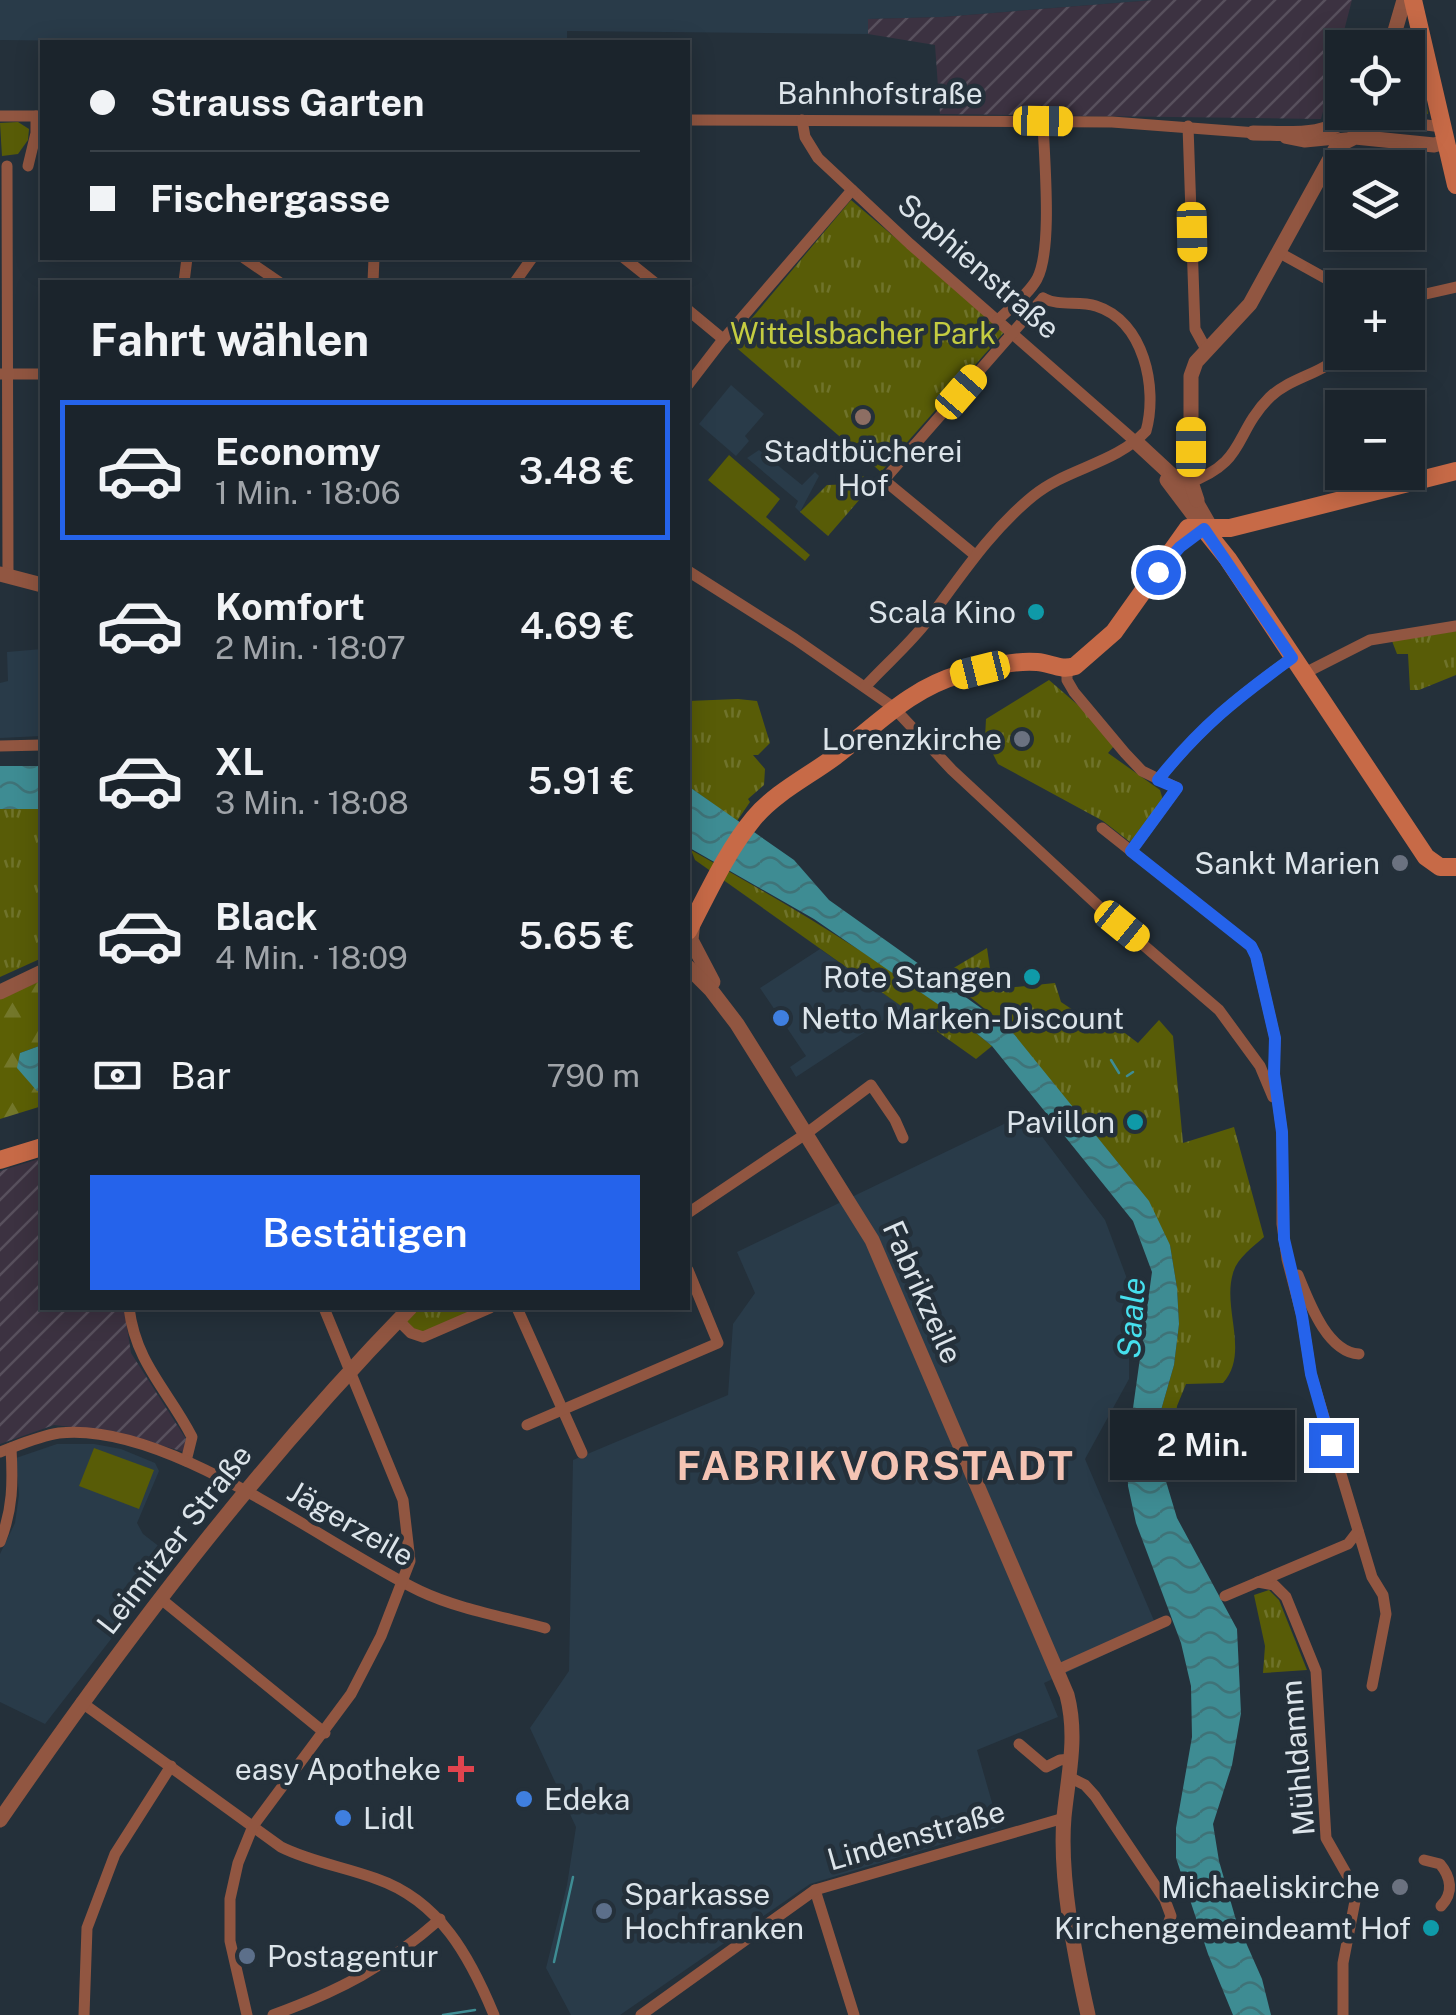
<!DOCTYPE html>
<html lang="de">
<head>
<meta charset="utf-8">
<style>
	body { margin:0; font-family:"Public Sans",sans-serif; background:#283038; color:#f1f3f6; height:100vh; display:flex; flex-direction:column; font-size:38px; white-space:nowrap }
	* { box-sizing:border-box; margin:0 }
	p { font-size:32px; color:#a0a4a9 }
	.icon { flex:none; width:55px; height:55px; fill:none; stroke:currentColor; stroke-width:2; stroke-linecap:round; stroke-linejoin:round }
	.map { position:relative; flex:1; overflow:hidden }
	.sheet { position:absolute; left:40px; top:280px; width:650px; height:1030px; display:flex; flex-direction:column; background:#1b242c; border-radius:0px; box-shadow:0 5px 25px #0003,0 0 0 2px #394148 }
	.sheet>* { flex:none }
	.banner { position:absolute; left:40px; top:40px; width:650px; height:220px; border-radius:0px; box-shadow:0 5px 25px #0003,0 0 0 2px #394148; display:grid; align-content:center; height:220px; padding:0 50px; background:#1b242c }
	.fabs { position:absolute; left:1325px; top:30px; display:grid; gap:20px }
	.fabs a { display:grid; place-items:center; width:100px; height:100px; border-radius:0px; background:#1b242c; box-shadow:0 5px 25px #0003,0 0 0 2px #394148; font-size:50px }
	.end { position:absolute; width:45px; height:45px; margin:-22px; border:12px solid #2563eb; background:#fff; box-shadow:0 0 0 5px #fff }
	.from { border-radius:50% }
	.bubble { position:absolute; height:70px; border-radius:0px; background:#1b242c; box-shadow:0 5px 25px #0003,0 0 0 2px #394148; font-size:32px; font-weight:600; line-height:70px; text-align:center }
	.car { position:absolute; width:30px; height:60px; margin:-30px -15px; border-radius:12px; box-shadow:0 0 8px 2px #0007; background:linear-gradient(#f5c518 24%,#345 0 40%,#f5c518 0 76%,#345 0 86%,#f5c518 0) }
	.banner b { display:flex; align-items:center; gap:35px; height:95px; font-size:38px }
	.banner b+b { border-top:2px solid #394148 }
	.banner i { width:25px; height:25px; background:#f1f3f6 }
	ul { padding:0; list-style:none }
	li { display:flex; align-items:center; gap:30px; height:140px; margin:0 20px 15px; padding:0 30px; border:5px solid transparent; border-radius:0px }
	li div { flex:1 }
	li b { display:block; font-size:38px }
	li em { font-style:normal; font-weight:600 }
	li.selected { border-color:#2563eb }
	li>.icon { width:90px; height:90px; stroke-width:1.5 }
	h2 { padding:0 50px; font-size:45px; line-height:120px }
	.pay { display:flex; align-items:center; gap:25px; height:110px; padding:0 50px; font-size:38px }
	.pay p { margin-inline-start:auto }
	.cta { display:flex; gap:20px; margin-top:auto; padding:20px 50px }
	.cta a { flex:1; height:115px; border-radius:0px; background:#2563eb; color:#fff; font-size:40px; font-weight:600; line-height:115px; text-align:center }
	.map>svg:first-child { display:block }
	.built { fill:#293b49 }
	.industrial { fill:url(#industrial-furrows) }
	.grass { fill:url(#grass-tufts) }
	.forest { fill:url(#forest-firs) }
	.pitch { fill:#585c07 }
	.water { fill:url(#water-waves) }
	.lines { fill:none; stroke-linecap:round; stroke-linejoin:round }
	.stream { stroke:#3e8c93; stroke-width:2.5 }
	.minor { stroke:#915641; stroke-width:11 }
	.tertiary { stroke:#915641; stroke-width:15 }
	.secondary { stroke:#c76a47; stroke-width:18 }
	.route { stroke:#2563eb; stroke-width:12 }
	.education-dot { fill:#8d6e63; stroke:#24303a; stroke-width:4 }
	.culture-dot { fill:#0f9aa8; stroke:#24303a; stroke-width:4 }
	.worship-dot { fill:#6b7280; stroke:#24303a; stroke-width:4 }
	.shop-dot { fill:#3f7fe0; stroke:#24303a; stroke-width:4 }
	.health-dot { fill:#e0444e; stroke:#24303a; stroke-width:4 }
	.service-dot { fill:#5c6f8a; stroke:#24303a; stroke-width:4 }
	.labels { text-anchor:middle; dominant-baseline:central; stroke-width:9; stroke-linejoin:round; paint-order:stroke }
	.street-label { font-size:30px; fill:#dce4ea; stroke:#24303a }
	.park-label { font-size:30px; fill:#c4cc41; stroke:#24303a }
	.poi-label { font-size:30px; fill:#dce4ea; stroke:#24303a; text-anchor:end }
	.water-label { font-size:32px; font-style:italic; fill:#46e0ee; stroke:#24303a }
	.district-label { font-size:40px; font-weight:bold; letter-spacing:2.5px; fill:#f5c4b4; stroke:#24303a }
</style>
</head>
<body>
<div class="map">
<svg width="1456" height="2015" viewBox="0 0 1456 2015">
	<defs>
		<pattern id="industrial-furrows" width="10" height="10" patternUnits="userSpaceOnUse" patternTransform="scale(2.5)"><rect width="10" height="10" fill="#3c3241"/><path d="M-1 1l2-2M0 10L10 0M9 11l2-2" fill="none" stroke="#58505d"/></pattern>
		<pattern id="grass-tufts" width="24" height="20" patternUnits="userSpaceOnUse" patternTransform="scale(2.5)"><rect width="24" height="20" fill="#585c07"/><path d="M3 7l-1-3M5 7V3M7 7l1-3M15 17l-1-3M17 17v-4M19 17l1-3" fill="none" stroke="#6f732b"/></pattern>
		<pattern id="forest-firs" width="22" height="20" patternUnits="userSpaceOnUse" patternTransform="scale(2.5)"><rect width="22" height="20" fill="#5c6005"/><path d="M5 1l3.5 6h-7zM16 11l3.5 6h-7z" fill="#73772a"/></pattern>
		<pattern id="water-waves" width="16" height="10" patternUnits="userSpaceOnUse" patternTransform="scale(2.5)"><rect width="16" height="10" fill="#3e8c93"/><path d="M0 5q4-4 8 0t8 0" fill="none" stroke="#3f7378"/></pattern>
	</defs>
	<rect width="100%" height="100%" fill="#24303a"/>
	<g class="built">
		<path d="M 0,0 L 1154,0 L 943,17 L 869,19 L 868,34 L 567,31 L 567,42 L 257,42 L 256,39 L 186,42 L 0,40 Z"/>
		<path d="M 731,385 L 764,414 L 745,436 L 749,441 L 736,456 L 699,424 Z"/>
		<path d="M 759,450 L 802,485 L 815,472 L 819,476 L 800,512 L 795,507 L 798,501 L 747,458 Z"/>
		<path d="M 42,649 L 42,736 L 0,738 L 0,683 L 8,681 L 7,652 Z"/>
		<path d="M 820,949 L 903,1007 L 796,1077 L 790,1067 L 806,1056 L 760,988 Z"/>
		<path d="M 1025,1114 L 1105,1220 L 1129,1284 L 1129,1379 L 1085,1459 L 1158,1630 L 1044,1683 L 1058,1717 L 977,1750 L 999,1827 L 810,1884 L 620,2015 L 571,2015 L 546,1968 L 567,1885 L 576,1827 L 530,1728 L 569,1671 L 573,1460 L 728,1395 L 733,1324 L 755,1293 L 737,1252 Z"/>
		<path d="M 57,1444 L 94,1444 L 121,1449 L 155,1463 L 159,1471 L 137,1523 L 143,1534 L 174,1558 L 45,1724 L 0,1702 L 0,1554 L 15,1523 L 19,1495 L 16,1458 Z"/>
	</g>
	<g class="industrial">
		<path d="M 1154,0 L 1352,0 L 1321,119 L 940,114 L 935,45 L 868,34 L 868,19 L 943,17 Z"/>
		<path d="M 42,1158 L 42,1308 L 124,1308 L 131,1353 L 186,1439 L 184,1452 L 117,1432 L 54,1425 L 0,1444 L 0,1171 Z"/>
	</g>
	<g class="grass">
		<path d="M 1398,39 L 1418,43 L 1428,114 L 1408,111 L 1408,48 L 1394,48 Z"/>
		<path d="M 18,122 L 29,129 L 28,140 L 18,154 L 2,156 L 0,123 Z"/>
		<path d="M 851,200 L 1005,331 L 881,472 L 731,343 Z"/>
		<path d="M 863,476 L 873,484 L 828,536 L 800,512 L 827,485 L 855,484 Z"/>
		<path d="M 1456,631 L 1456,675 L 1419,690 L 1410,690 L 1408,654 L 1397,654 L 1392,641 Z"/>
		<path d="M 1049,680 L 1086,712 L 1114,746 L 1108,753 L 1160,790 L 1163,800 L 1130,842 L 1103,821 L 998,764 L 985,738 L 986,719 Z"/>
		<path d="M 738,699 L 757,701 L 770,743 L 758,755 L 753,755 L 765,769 L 764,785 L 748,799 L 750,802 L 737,821 L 688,786 L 688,701 Z"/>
		<path d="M 0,809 L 42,809 L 42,958 L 0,977 Z"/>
		<path d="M 691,850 C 796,909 899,970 992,1046 L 976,1059 L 695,860 Z"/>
		<path d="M 987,948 L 991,976 L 1005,988 L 1055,983 L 1061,1002 L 1085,1018 L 1109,1021 L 1138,1043 L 1159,1020 L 1173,1036 L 1183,1143 L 1234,1127 L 1264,1237 C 1253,1247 1237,1258 1233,1273 C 1222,1309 1250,1353 1223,1383 L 1186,1384 L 1177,1406 L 1172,1452 L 1159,1454 L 1153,1438 L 1174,1365 L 1179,1324 L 1177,1288 L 1170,1245 L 1009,1028 L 942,975 Z"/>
		<path d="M 411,1308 L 488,1308 L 419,1334 L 399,1320 Z"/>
		<path d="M 1269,1590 L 1279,1600 L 1307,1670 L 1263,1673 L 1265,1646 L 1254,1595 Z"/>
	</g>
	<path class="forest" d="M 42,980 L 42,1045 L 20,1053 L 37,1091 L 42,1090 L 42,1106 L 0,1119 L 0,999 Z"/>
	<g class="pitch">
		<path d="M 729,455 L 780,499 L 766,517 L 810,555 L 805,561 L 708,480 Z"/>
		<path d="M 94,1448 L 154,1470 L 139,1509 L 79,1486 Z"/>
	</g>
	<g class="water">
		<rect x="0" y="766" width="42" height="43"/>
		<path d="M 688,786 L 794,860 L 829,900 L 1009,1028 L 1149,1201 L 1170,1245 L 1177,1288 L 1179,1324 L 1174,1365 L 1153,1438 L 1177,1518 L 1237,1629 L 1241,1713 L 1232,1765 L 1213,1824 L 1219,1861 L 1236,1920 L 1262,1979 L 1271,2015 L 1233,2015 L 1208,1954 L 1176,1858 L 1176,1828 L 1192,1737 L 1191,1686 L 1181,1643 L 1136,1523 L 1128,1486 L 1127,1451 L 1152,1272 L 1133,1221 L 992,1046 L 955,1016 L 814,919 L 688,847 Z"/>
		<path d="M 42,1045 L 42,1090 L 37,1091 L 17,1068 L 20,1053 Z"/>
	</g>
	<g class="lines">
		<g class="stream">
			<path d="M 1111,1060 L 1119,1073"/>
			<path d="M 1127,1076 L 1133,1072"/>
			<path d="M 554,1962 L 573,1877"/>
			<path d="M 443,2015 L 475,2010"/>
		</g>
		<g class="minor">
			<path d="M 0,116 L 42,116"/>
			<path d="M 1350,119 L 1363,117 L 1442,127"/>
			<path d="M 688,120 L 1112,122 L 1257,133"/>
			<path d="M 802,120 L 805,137 L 818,158 L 910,244 L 1136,442"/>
			<path d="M 1188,126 L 1195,329 L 1207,351"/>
			<path d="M 1285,138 L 1305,142 L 1346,138"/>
			<path d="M 7,166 L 8,576"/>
			<path d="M 28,166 L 36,133 L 36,116"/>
			<path d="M 1278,252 L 1343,288"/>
			<path d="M 244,258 L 279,282"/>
			<path d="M 624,258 L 654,282"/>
			<path d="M 184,282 L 187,258"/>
			<path d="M 373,282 L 374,258"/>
			<path d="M 515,282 L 532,258"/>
			<path d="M 1408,298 L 1456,287"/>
			<path d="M 688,310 L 723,339"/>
			<path d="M 998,320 C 1011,307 1028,295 1037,279 C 1053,249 1044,158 1043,121"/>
			<path d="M 0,374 L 42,374"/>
			<path d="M 688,385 L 721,342 L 852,190"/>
			<path d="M 1186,484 C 1248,462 1232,435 1270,397 C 1291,377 1324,374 1343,352"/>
			<path d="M 975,555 L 884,480 L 1043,298"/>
			<path d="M 688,571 L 795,639 L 893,707 L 952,770 L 1105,912 L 1219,1010 L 1260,1066 L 1273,1097"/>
			<path d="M 1067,669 L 1067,680 L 1074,692 L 1125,753 L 1142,771 L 1177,788 L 1131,851"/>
			<path d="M 1303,674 L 1370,640 L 1456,626"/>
			<path d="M 865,687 C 885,665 910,644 928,620 C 961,576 990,531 1033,496 C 1067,468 1115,464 1146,431 C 1158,388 1144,321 1096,306 C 1079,300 1060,307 1043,298"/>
			<path d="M 0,746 L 42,745"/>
			<path d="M 1158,780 C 1202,726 1236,698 1292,658"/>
			<path d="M 1102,828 L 1251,946 L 1256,956 L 1275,1038 L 1274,1074 L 1282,1132 L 1282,1224 L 1287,1259 L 1302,1316 L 1311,1374 L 1372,1577 L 1383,1595 L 1386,1614 L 1372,1686"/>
			<path d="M 688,1213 L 807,1133 L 871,1085 L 895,1120 L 903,1138"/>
			<path d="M 1298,1275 C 1309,1302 1327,1352 1359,1354"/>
			<path d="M 129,1308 C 136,1364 168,1390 192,1437 L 186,1461"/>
			<path d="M 517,1308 L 582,1453"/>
			<path d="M 398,1320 L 411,1333 L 423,1337 L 490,1308"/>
			<path d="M 527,1425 L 718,1343 L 688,1270"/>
			<path d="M 0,1452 C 19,1445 39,1436 59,1433 C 168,1421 323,1544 420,1591 C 458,1609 504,1617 545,1628"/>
			<path d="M 0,1542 C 13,1509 13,1482 11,1448"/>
			<path d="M 1258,1582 L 1274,1585 L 1286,1597 L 1316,1671 L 1326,1838 L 1351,1882 L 1355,1901 L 1343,1963 L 1343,2015"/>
			<path d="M 1225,1596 L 1348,1544 L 1358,1531"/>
			<path d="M 161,1599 L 325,1733"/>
			<path d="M 1057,1670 L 1166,1621"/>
			<path d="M 81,1702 L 281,1847 C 311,1862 345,1867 377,1879 C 440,1901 470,1957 494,2015"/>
			<path d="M 1019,1744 L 1046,1767 L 1060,1760 L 1072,1759"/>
			<path d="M 1071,1778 L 1085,1785 L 1095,1796 L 1165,1900 L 1171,1916 L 1167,1927"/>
			<path d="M 1424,1860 L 1440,1864 C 1451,1877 1454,1893 1441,1906"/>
			<path d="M 815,1890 L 854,2015"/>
			<path d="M 84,2015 L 87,1928 L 115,1854 L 171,1766"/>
			<path d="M 247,2015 L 230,1941 L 230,1899 L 238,1863 L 253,1826 L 351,1694 L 381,1636 L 410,1561 L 403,1500 L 324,1308"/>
			<path d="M 273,2015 C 339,1991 387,1966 440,1919"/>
			<path d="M 641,2015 L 815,1890 L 1064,1818"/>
		</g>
		<g class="tertiary">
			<path d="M 1390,48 L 1404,0"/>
			<path d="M 1253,133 C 1288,133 1329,139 1357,112"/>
			<path d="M 1136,442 L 1191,493 L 1211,528"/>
			<path d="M 1167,480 L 1201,525"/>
			<path d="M 1197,500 L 1191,482 L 1191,376 L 1196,362 L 1250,304 L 1337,146 L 1355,137 L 1434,145 L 1446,142"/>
			<path d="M 0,574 L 42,585"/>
			<path d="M 693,921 L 691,940 L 713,982"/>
			<path d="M 688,967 L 711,990 L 737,1024 L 872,1240 L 1067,1695 C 1078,1737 1068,1776 1064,1817 C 1059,1877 1075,1957 1088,2015"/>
			<path d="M 0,992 L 42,972"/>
			<path d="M 0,1820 C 124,1640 257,1465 410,1308"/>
		</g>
		<g class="secondary">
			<path d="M 1413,0 L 1456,185"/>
			<path d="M 1204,529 L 1228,559 L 1426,857 L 1440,867 L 1456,867"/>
			<path d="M 688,931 C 708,893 726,852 754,818 C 775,793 807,777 833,758 C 876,726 908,689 961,674 C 985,668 1013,660 1037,662 C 1051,663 1061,671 1075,666 L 1114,632 L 1188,528 L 1230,528 L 1456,471"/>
			<path d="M 0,1160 L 42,1147"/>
		</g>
	</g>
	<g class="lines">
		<path class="route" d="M 1158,572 L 1180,547 L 1204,529 L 1292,658 C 1238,697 1200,727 1158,780 L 1177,788 L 1131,851 L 1251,946 L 1256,956 L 1275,1038 L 1274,1074 L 1282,1132 L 1284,1239 L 1302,1316 L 1311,1374 L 1331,1445"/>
	</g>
	<circle class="education-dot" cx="863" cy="417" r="10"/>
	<g class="culture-dot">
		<circle cx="1036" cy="612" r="10"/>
		<circle cx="1032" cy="977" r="10"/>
		<circle cx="1135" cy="1122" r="10"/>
		<circle cx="1431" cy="1928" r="10"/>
	</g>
	<g class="worship-dot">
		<circle cx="1022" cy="739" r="10"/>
		<circle cx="1400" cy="863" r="10"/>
		<circle cx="1400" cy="1887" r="10"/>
	</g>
	<g class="shop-dot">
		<circle cx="781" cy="1018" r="10"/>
		<circle cx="524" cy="1799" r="10"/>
		<circle cx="343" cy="1818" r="10"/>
	</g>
	<path class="health-dot" d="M456 1754h10v10h10v10h-10v10h-10v-10h-10v-10h10z"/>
	<g class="service-dot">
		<circle cx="604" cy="1911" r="10"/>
		<circle cx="247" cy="1956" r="10"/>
	</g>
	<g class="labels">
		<g class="street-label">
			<text x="880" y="93">Bahnhofstraße</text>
			<text transform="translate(979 266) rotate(41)">Sophienstraße</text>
			<text transform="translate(923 1292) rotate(66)">Fabrikzeile</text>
			<text transform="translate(351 1523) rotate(30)">Jägerzeile</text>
			<text transform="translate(174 1539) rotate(-52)">Leimitzer Straße</text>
			<text transform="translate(1297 1758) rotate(-95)">Mühldamm</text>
			<text transform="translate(916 1835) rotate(-16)">Lindenstraße</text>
		</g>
		<g class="park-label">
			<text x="863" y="333">Wittelsbacher Park</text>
		</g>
		<g class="poi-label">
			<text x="863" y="451" text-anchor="middle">Stadtbücherei<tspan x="863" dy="34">Hof</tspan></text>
			<text x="1016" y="612">Scala Kino</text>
			<text x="1002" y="739">Lorenzkirche</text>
			<text x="1380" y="863">Sankt Marien</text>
			<text x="1012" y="977">Rote Stangen</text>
			<text x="801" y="1018" text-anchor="start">Netto Marken-Discount</text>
			<text x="1115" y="1122">Pavillon</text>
			<text x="441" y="1769">easy Apotheke</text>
			<text x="544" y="1799" text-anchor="start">Edeka</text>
			<text x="363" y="1818" text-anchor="start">Lidl</text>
			<text x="1380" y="1887">Michaeliskirche</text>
			<text x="624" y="1894" text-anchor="start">Sparkasse<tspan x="624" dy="34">Hochfranken</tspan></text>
			<text x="1411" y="1928">Kirchengemeindeamt Hof</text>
			<text x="267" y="1956" text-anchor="start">Postagentur</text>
		</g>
		<g class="water-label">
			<text transform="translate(1131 1318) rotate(-86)">Saale</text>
		</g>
		<g class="district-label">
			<text x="876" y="1465">FABRIKVORSTADT</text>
		</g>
	</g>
</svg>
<div class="fabs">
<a><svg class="icon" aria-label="locate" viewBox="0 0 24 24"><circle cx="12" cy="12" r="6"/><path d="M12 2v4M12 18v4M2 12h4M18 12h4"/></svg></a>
<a><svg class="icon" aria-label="layers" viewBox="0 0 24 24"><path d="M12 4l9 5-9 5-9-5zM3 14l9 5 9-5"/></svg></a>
<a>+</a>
<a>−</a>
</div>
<i class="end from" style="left:1158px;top:572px"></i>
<i class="end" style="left:1331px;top:1445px"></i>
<div class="bubble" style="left:1110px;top:1410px;width:185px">2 Min.</div>
<i class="car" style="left:1043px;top:121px;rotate:91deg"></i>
<i class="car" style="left:1192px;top:232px;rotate:179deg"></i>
<i class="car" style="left:961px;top:392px;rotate:41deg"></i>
<i class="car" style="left:1191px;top:447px;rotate:0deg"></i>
<i class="car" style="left:980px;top:670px;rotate:256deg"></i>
<i class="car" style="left:1122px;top:926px;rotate:129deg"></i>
<div class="banner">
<b><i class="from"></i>Strauss Garten</b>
<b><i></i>Fischergasse</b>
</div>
<section class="sheet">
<h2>Fahrt wählen</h2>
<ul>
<li class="selected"><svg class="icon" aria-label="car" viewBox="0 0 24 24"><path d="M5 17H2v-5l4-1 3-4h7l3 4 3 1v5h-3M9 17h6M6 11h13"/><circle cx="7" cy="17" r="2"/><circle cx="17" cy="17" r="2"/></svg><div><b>Economy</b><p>1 Min. · 18:06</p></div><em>3.48 €</em></li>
<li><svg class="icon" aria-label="car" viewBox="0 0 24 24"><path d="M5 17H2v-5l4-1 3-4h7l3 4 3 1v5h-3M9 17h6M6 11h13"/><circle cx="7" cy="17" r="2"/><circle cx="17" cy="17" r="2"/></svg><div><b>Komfort</b><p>2 Min. · 18:07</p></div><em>4.69 €</em></li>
<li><svg class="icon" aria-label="car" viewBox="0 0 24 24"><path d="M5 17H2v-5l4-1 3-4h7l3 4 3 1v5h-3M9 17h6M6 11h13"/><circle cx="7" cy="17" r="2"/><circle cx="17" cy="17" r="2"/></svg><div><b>XL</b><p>3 Min. · 18:08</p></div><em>5.91 €</em></li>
<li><svg class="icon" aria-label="car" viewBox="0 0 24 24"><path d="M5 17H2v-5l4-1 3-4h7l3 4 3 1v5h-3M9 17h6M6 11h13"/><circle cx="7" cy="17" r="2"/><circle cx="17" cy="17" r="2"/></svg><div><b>Black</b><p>4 Min. · 18:09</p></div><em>5.65 €</em></li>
</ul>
<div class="pay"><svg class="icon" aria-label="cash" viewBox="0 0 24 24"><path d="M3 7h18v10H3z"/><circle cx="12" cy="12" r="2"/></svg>Bar<p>790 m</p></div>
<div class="cta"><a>Bestätigen</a></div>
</section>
</div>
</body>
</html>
